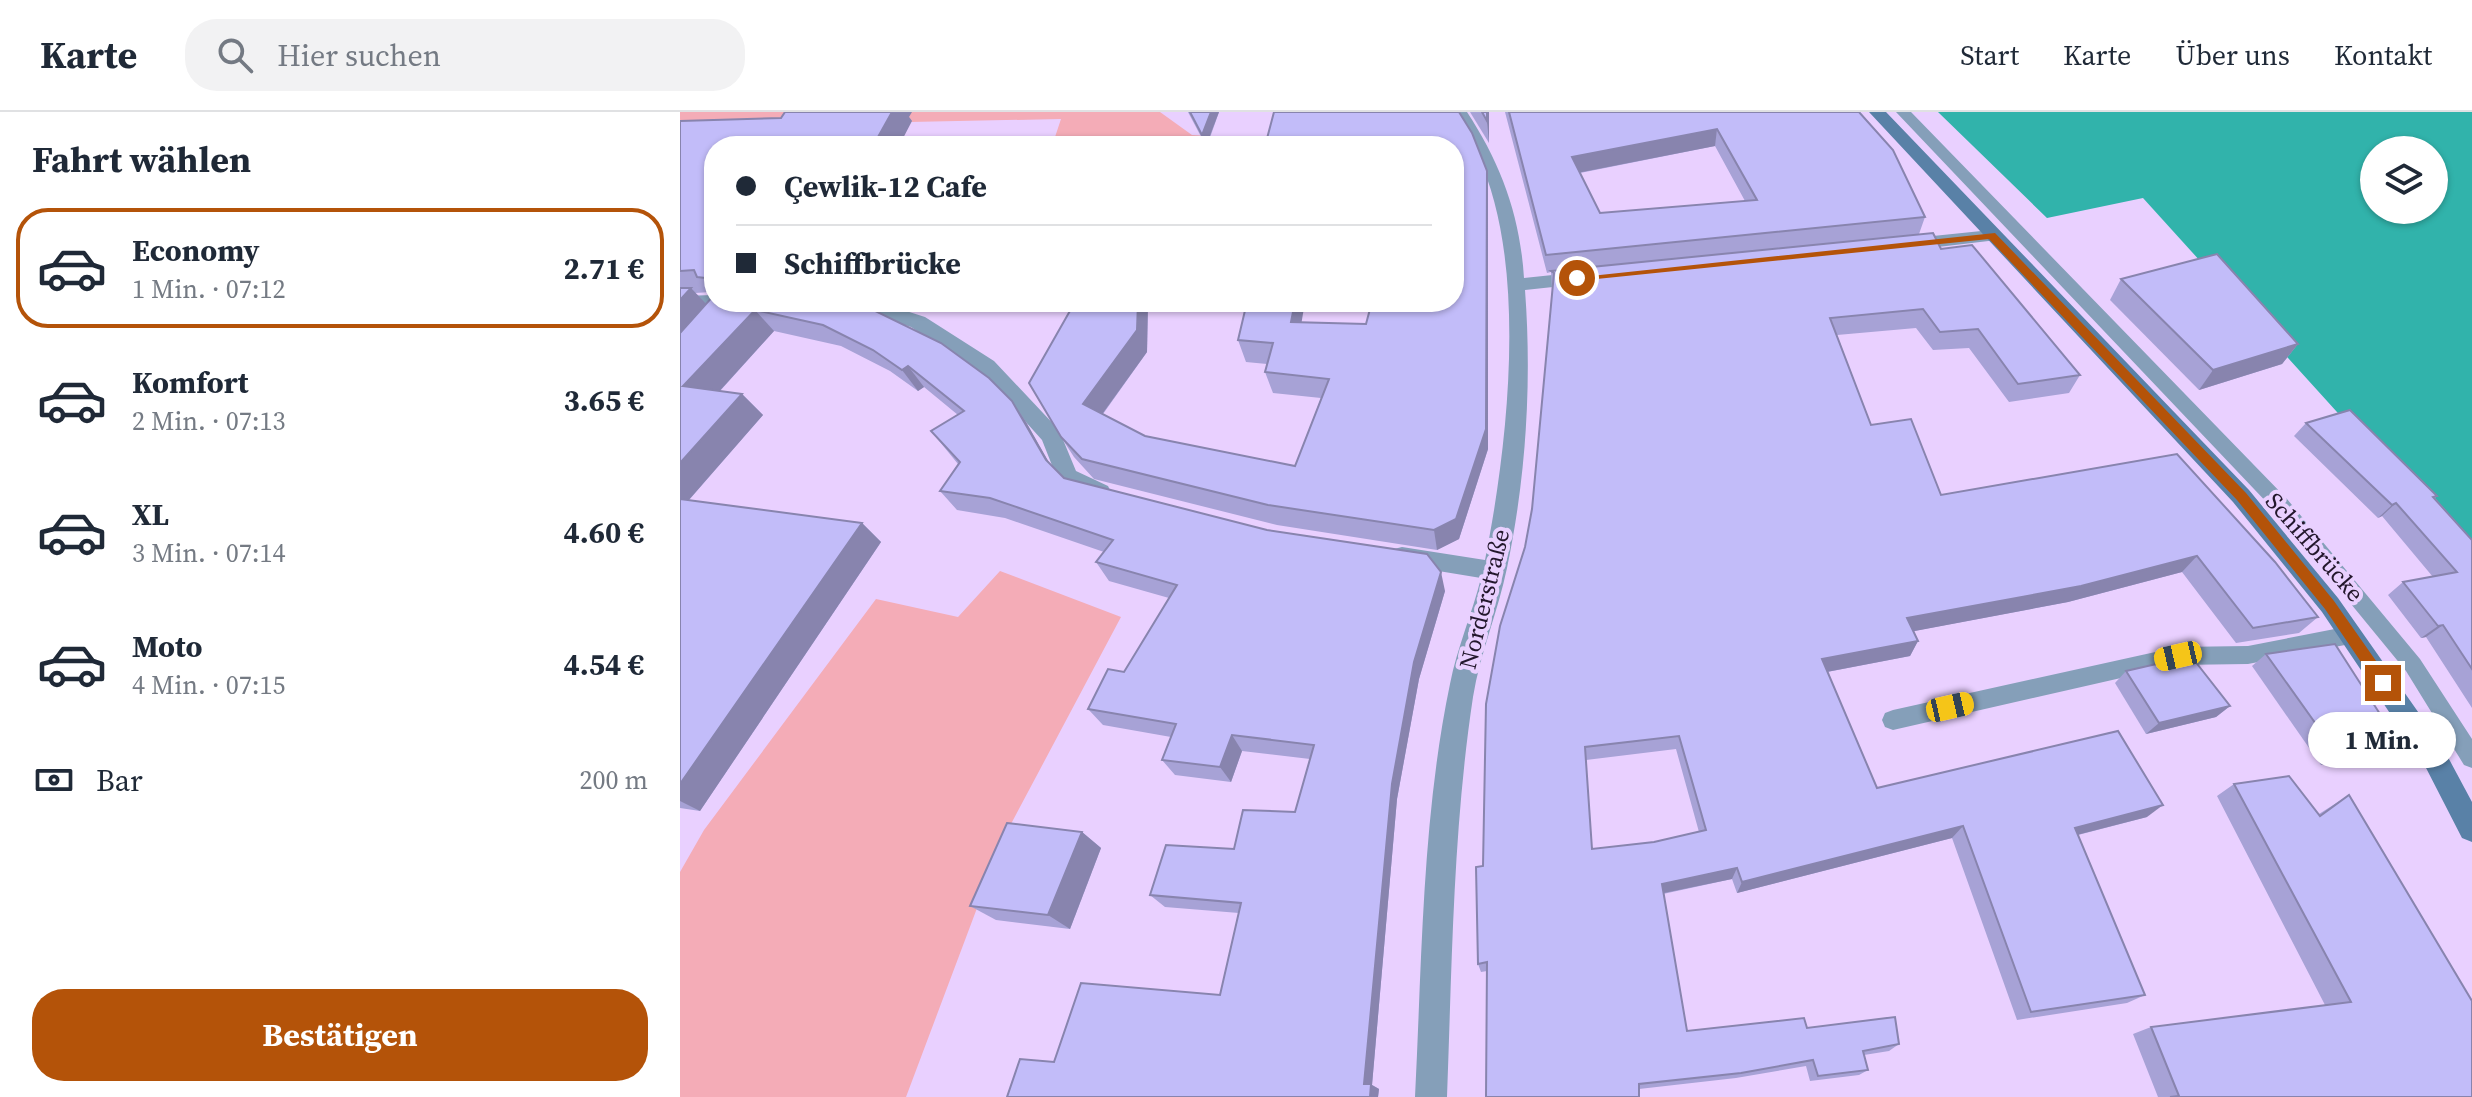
<!DOCTYPE html>
<html lang="de">
<head>
<meta charset="utf-8">
<style>
	body { margin:0; font-family:"Source Serif 4",serif; background:#f2f2f3; color:#1f2937; height:100vh; display:flex; flex-direction:column; font-size:30px; white-space:nowrap }
	* { box-sizing:border-box; margin:0 }
	p { font-size:26px; color:#747a83 }
	.icon { flex:none; width:44px; height:44px; fill:none; stroke:currentColor; stroke-width:2; stroke-linecap:round; stroke-linejoin:round }
	.map { position:relative; flex:1; overflow:hidden }
	.drawer { display:flex; flex-direction:column; background:#fff; width:680px }
	.drawer>* { flex:none }
	.hud { position:absolute; left:24px; top:24px; width:760px; height:176px; border-radius:32px; box-shadow:0 2px 6px #0004; display:grid; align-content:center; height:176px; padding:0 32px; background:#fff }
	.buttons { position:absolute; left:1680px; top:24px; display:grid; gap:16px }
	.buttons a { display:grid; place-items:center; width:88px; height:88px; border-radius:50%; background:#fff; box-shadow:0 2px 6px #0004; font-size:40px }
	.end { position:absolute; width:36px; height:36px; margin:-18px; border:10px solid #b45309; background:#fff; box-shadow:0 0 0 4px #fff }
	.from { border-radius:50% }
	.bubble { position:absolute; height:56px; border-radius:28px; background:#fff; box-shadow:0 2px 6px #0004; font-size:26px; font-weight:700; line-height:56px; text-align:center }
	.car { position:absolute; width:24px; height:48px; margin:-24px -12px; border-radius:10px; box-shadow:0 0 6px 2px #0007; background:linear-gradient(#f5c518 24%,#345 0 40%,#f5c518 0 76%,#345 0 86%,#f5c518 0) }
	.hud b { display:flex; align-items:center; gap:28px; height:76px; font-size:30px }
	.hud b+b { border-top:2px solid #e0e1e3 }
	.hud i { width:20px; height:20px; background:#1f2937 }
	ul { padding:0; list-style:none }
	li { display:flex; align-items:center; gap:24px; height:120px; margin:0 16px 12px; padding:0 16px; border:4px solid transparent; border-radius:32px }
	li div { flex:1 }
	li b { display:block; font-size:30px }
	li em { font-style:normal; font-weight:700 }
	li.active { border-color:#b45309 }
	li>.icon { width:72px; height:72px; stroke-width:1.5 }
	h2 { padding:0 32px; font-size:36px; line-height:96px }
	.pay { display:flex; align-items:center; gap:20px; height:88px; padding:0 32px; font-size:30px }
	.pay p { margin-inline-start:auto }
	.button { display:flex; gap:16px; margin-top:auto; padding:16px 32px }
	.button a { flex:1; height:92px; border-radius:32px; background:#b45309; color:#fff; font-size:32px; font-weight:700; line-height:92px; text-align:center }
	header { display:flex; align-items:center; gap:48px; box-sizing:border-box; height:112px; padding:0 40px; background:#fff; border-bottom:2px solid #e0e1e3 }
	header strong { font-size:38px }
	nav { display:flex; gap:44px; margin-inline-start:auto; font-size:28px }
	.search { width:560px; height:72px; background:#f2f2f3; display:flex; align-items:center; gap:20px; box-sizing:border-box; padding:0 28px; border-radius:32px; color:#747a83; font-size:30px }
	main { display:flex; flex:1; min-height:0 }
	.map>svg:first-child { display:block }
	.green { fill:#f4acb7 }
	.water { fill:#31b3ab; fill-rule:evenodd }
	.lines { fill:none; stroke-linecap:round; stroke-linejoin:round }
	.lane { fill:#859fb9; fill-rule:evenodd }
	.street { fill:#859fb9; fill-rule:evenodd }
	.secondary { fill:#5981a7; fill-rule:evenodd }
	.wall { fill:#a7a2d6; fill-rule:evenodd }
	.shaded-wall { fill:#8884ae }
	.building { fill:#c2bcf9; stroke:#8884ae; stroke-width:2; fill-rule:evenodd }
	.route { fill:#b45309 }
	.labels { text-anchor:middle; dominant-baseline:central; stroke-width:8; stroke-linejoin:round; paint-order:stroke }
	.street-label { font-size:24px; fill:#23172c; stroke:#e9d0ff }
</style>
</head>
<body>
<header>
<strong>Karte</strong>
<div class="search"><svg class="icon" aria-label="search" viewBox="0 0 24 24"><circle cx="10" cy="10" r="6"/><path d="M15 15l6 6"/></svg>Hier suchen</div>
<nav><a>Start</a><a>Karte</a><a>Über uns</a><a>Kontakt</a></nav>
</header>
<main>
<section class="drawer">
<h2>Fahrt wählen</h2>
<ul>
<li class="active"><svg class="icon" aria-label="car" viewBox="0 0 24 24"><path d="M5 17H2v-5l4-1 3-4h7l3 4 3 1v5h-3M9 17h6M6 11h13"/><circle cx="7" cy="17" r="2"/><circle cx="17" cy="17" r="2"/></svg><div><b>Economy</b><p>1 Min. · 07:12</p></div><em>2.71 €</em></li>
<li><svg class="icon" aria-label="car" viewBox="0 0 24 24"><path d="M5 17H2v-5l4-1 3-4h7l3 4 3 1v5h-3M9 17h6M6 11h13"/><circle cx="7" cy="17" r="2"/><circle cx="17" cy="17" r="2"/></svg><div><b>Komfort</b><p>2 Min. · 07:13</p></div><em>3.65 €</em></li>
<li><svg class="icon" aria-label="car" viewBox="0 0 24 24"><path d="M5 17H2v-5l4-1 3-4h7l3 4 3 1v5h-3M9 17h6M6 11h13"/><circle cx="7" cy="17" r="2"/><circle cx="17" cy="17" r="2"/></svg><div><b>XL</b><p>3 Min. · 07:14</p></div><em>4.60 €</em></li>
<li><svg class="icon" aria-label="car" viewBox="0 0 24 24"><path d="M5 17H2v-5l4-1 3-4h7l3 4 3 1v5h-3M9 17h6M6 11h13"/><circle cx="7" cy="17" r="2"/><circle cx="17" cy="17" r="2"/></svg><div><b>Moto</b><p>4 Min. · 07:15</p></div><em>4.54 €</em></li>
</ul>
<div class="pay"><svg class="icon" aria-label="cash" viewBox="0 0 24 24"><path d="M3 7h18v10H3z"/><circle cx="12" cy="12" r="2"/></svg>Bar<p>200 m</p></div>
<div class="button"><a>Bestätigen</a></div>
</section>
<div class="map">
<svg width="1792" height="985" viewBox="0 0 1792 985">
	<rect width="100%" height="100%" fill="#e9d0ff"/>
	<g class="green">
		<path d="M 0,0 L 480,0 L 512,23 L 563,26 L 563,34 L 372,34 L 381,7 L 133,12 L 0,31 Z"/>
		<path d="M 320,459 L 441,505 L 323,727 L 226,985 L 0,985 L 0,760 L 24,718 L 196,487 L 278,505 Z"/>
	</g>
	<path class="water" d="M 1258,0 L 1792,0 L 1792,449 L 1463,86 L 1367,106 ZM 1694,38 L 1754,38 L 1754,98 L 1694,98 Z"/>
	<g class="lines">
		<g class="lane">
			<path d="M 1216,0 L 1231,0 L 1607,387 L 1740,547 L 1792,627 L 1792,656 L 1784,653 L 1726,559 L 1593,397 Z"/>
			<path d="M 1670,514 L 1677,517 L 1680,523 L 1677,529 L 1670,532 L 1568,552 L 1498,553 L 1213,618 L 1205,615 L 1202,608 L 1205,601 L 1213,598 L 1498,535 L 1568,534 Z"/>
		</g>
		<g class="street">
			<path d="M 771,0 L 787,0 C 821,52 840,103 844,166 L 901,160 L 910,166 L 901,172 L 845,178 C 852,271 846,365 827,456 C 818,500 800,541 793,585 C 773,717 772,852 767,985 L 735,985 C 742,848 742,706 770,572 C 777,536 792,502 801,466 L 722,453 L 714,451 L 710,444 L 714,437 L 722,435 L 805,448 C 828,333 849,150 797,42 C 790,27 779,14 771,0 Z"/>
			<path d="M 1311,118 L 1320,124 L 1317,128 L 1224,139 L 1215,133 L 1224,127 Z"/>
			<path d="M 34,183 L 34,190 L 43,190 L 41,194 L 0,196 L 0,184 Z"/>
			<path d="M 167,190 L 198,190 L 245,205 L 314,249 L 379,318 L 396,359 L 428,374 L 431,380 L 428,386 L 420,389 L 379,371 L 362,328 L 300,259 L 231,215 L 170,195 Z"/>
		</g>
		<path class="secondary" d="M 1189,0 L 1206,0 L 1569,378 L 1658,486 L 1762,634 L 1792,690 L 1792,730 L 1782,726 L 1744,652 L 1642,500 L 1553,390 Z"/>
	</g>
	<g class="wall">
		<path d="M 508,0 L 539,0 L 527,34 L 526,34 Z"/>
		<path d="M 790,0 L 809,0 L 809,31 Z"/>
		<path d="M 825,0 L 1179,0 L 1245,105 L 1239,122 L 1261,137 L 1400,263 L 1389,281 L 1329,290 L 1289,236 L 1253,238 L 1236,216 L 1157,223 L 1191,313 L 1261,383 L 1497,342 L 1638,505 L 1619,521 L 1556,531 L 1502,460 L 1388,490 L 1234,519 L 1238,529 L 1230,544 L 1147,560 L 1197,676 L 1467,705 L 1398,723 L 1465,883 L 1447,891 L 1337,908 L 1272,726 L 1057,781 L 1052,767 L 983,782 L 1007,919 L 1127,916 L 1219,932 L 1209,939 L 1184,943 L 1188,958 L 1179,963 L 1130,969 L 1126,954 L 1056,966 L 959,977 L 807,859 L 801,860 L 798,852 L 803,754 L 845,435 L 852,397 L 872,179 L 871,160 L 867,161 ZM 1035,34 L 1065,89 L 920,101 L 900,61 ZM 996,637 L 1019,720 L 974,730 L 912,737 L 906,648 Z"/>
		<path d="M 229,5 L 232,9 L 34,34 L 34,190 L 177,190 L 332,289 L 346,310 L 370,353 L 384,366 L 765,479 L 739,567 L 717,687 L 692,973 L 699,977 L 698,985 L 327,985 L 374,950 L 540,883 L 559,801 L 485,795 L 470,783 L 554,737 L 615,700 L 630,647 L 562,639 L 551,670 L 495,663 L 482,648 L 491,625 L 423,613 L 408,597 L 444,560 L 489,486 L 429,469 L 416,450 L 424,440 L 325,406 L 277,398 L 260,379 L 278,352 L 251,319 L 278,303 L 244,275 L 238,279 L 210,259 L 161,234 L 94,219 L 40,279 L 62,282 L 83,303 L 9,388 L 182,411 L 201,430 L 20,699 L 0,696 L 0,9 ZM 31,180 L 34,183 L 26,192 L 15,181 Z"/>
		<path d="M 807,59 L 808,82 L 808,337 L 779,427 L 757,438 L 597,413 L 414,367 L 394,345 L 381,325 L 395,190 L 468,190 L 467,240 L 423,302 L 465,324 L 615,354 L 641,286 L 593,281 L 585,260 L 587,252 L 566,250 L 558,228 L 622,210 L 686,212 Z"/>
		<path d="M 1441,167 L 1618,232 L 1602,252 L 1519,278 L 1430,188 Z"/>
		<path d="M 1626,311 L 1757,384 L 1755,386 L 1792,428 L 1792,596 L 1746,525 L 1741,526 L 1708,483 L 1723,470 L 1753,465 L 1702,404 L 1698,406 L 1614,324 Z"/>
		<path d="M 1586,542 L 1700,641 L 1641,653 L 1572,554 Z"/>
		<path d="M 1446,559 L 1550,594 L 1536,605 L 1466,622 L 1435,571 Z"/>
		<path d="M 1554,672 L 1639,702 L 1669,683 L 1792,985 L 1478,985 L 1453,922 L 1471,915 L 1645,893 L 1537,684 Z"/>
		<path d="M 402,720 L 421,736 L 390,817 L 316,808 L 290,794 Z"/>
	</g>
	<g class="shaded-wall">
		<path d="M 212,0 L 232,0 L 229,5 L 232,9 L 219,34 L 193,34 Z"/>
		<path d="M 531,0 L 539,0 L 526,34 L 522,23 Z"/>
		<path d="M 807,0 L 809,0 L 809,31 L 807,9 Z"/>
		<path d="M 1037,17 L 1035,34 L 892,62 L 892,45 Z"/>
		<path d="M 807,59 L 808,82 L 808,337 L 779,427 L 757,438 L 754,418 Z"/>
		<path d="M 11,176 L 31,197 L 0,232 L 0,188 Z"/>
		<path d="M 458,190 L 468,190 L 467,240 L 415,312 L 403,292 Z"/>
		<path d="M 615,190 L 625,190 L 618,231 L 611,210 Z"/>
		<path d="M 75,198 L 94,219 L 25,295 L 3,274 Z"/>
		<path d="M 1618,232 L 1602,252 L 1519,278 L 1533,258 Z"/>
		<path d="M 228,254 L 244,275 L 238,279 L 222,258 Z"/>
		<path d="M 62,282 L 83,303 L 0,398 L 0,351 Z"/>
		<path d="M 332,289 L 346,310 L 379,368 L 366,348 Z"/>
		<path d="M 1716,391 L 1702,404 L 1698,406 L 1712,393 Z"/>
		<path d="M 182,411 L 201,430 L 20,699 L 0,689 L 0,672 Z"/>
		<path d="M 1517,444 L 1502,460 L 1388,490 L 1219,522 L 1227,506 Z"/>
		<path d="M 761,460 L 765,479 L 739,567 L 717,687 L 692,973 L 699,977 L 698,985 L 690,985 L 684,972 L 712,672 L 734,550 Z"/>
		<path d="M 1763,513 L 1746,525 L 1741,526 L 1758,514 Z"/>
		<path d="M 1238,529 L 1230,544 L 1136,562 L 1142,547 Z"/>
		<path d="M 1550,594 L 1536,605 L 1466,622 L 1479,611 Z"/>
		<path d="M 552,623 L 562,639 L 551,670 L 540,655 Z"/>
		<path d="M 1718,630 L 1700,641 L 1641,653 L 1658,643 Z"/>
		<path d="M 1483,693 L 1467,705 L 1381,727 L 1395,716 Z"/>
		<path d="M 1283,714 L 1272,726 L 1057,781 L 1062,770 Z"/>
		<path d="M 402,720 L 421,736 L 390,817 L 368,803 Z"/>
		<path d="M 1057,756 L 1052,767 L 979,782 L 982,772 Z"/>
	</g>
	<g class="building">
		<path d="M 105,0 L 212,0 L 193,34 L 34,34 L 34,167 L 17,165 L 14,158 L 0,159 L 0,9 L 101,6 Z"/>
		<path d="M 510,0 L 531,0 L 522,23 Z"/>
		<path d="M 594,0 L 779,0 L 792,21 L 807,59 L 806,317 L 776,407 L 754,418 L 588,393 L 402,347 L 381,325 L 349,271 L 395,190 L 458,190 L 457,218 L 403,292 L 465,324 L 615,354 L 649,267 L 585,260 L 593,231 L 558,228 L 567,190 L 615,190 L 611,210 L 686,212 L 690,197 L 699,197 L 700,190 L 774,190 L 774,34 L 585,34 Z"/>
		<path d="M 802,0 L 807,0 L 807,9 Z"/>
		<path d="M 829,0 L 1179,0 L 1213,38 L 1245,105 L 866,143 ZM 1037,17 L 1077,88 L 920,101 L 892,45 Z"/>
		<path d="M 1253,121 L 1261,137 L 1292,133 L 1400,263 L 1338,272 L 1298,217 L 1260,220 L 1243,197 L 1150,206 L 1191,313 L 1231,307 L 1261,383 L 1497,342 L 1595,450 L 1638,505 L 1573,516 L 1517,444 L 1401,474 L 1227,506 L 1238,529 L 1142,547 L 1197,676 L 1438,619 L 1483,693 L 1395,716 L 1465,883 L 1351,900 L 1283,714 L 1062,770 L 1057,756 L 982,772 L 1007,919 L 1124,906 L 1127,916 L 1215,905 L 1219,932 L 1183,939 L 1188,958 L 1138,964 L 1133,948 L 1061,961 L 959,972 L 959,985 L 806,985 L 807,850 L 798,852 L 796,755 L 803,754 L 806,592 L 820,514 L 845,435 L 852,397 L 874,161 L 871,159 ZM 999,624 L 1026,718 L 974,730 L 912,737 L 905,635 Z"/>
		<path d="M 1537,142 L 1618,232 L 1533,258 L 1441,167 Z"/>
		<path d="M 0,176 L 11,176 L 0,188 Z"/>
		<path d="M 34,183 L 34,190 L 177,190 L 261,231 L 309,266 L 332,289 L 366,348 L 384,366 L 587,418 L 747,442 L 761,460 L 734,550 L 712,672 L 684,972 L 691,972 L 690,985 L 327,985 L 340,947 L 374,950 L 401,871 L 540,883 L 561,791 L 470,783 L 486,733 L 554,737 L 563,698 L 615,700 L 634,633 L 552,623 L 540,655 L 482,648 L 496,612 L 408,597 L 428,557 L 444,560 L 497,473 L 416,450 L 433,428 L 310,386 L 260,379 L 280,350 L 251,319 L 284,299 L 228,254 L 222,258 L 193,238 L 143,213 L 75,198 L 3,274 L 62,282 L 0,351 L 0,221 Z"/>
		<path d="M 1670,298 L 1757,384 L 1753,385 L 1792,428 L 1792,557 L 1763,513 L 1758,514 L 1723,470 L 1777,460 L 1716,391 L 1712,393 L 1626,311 Z"/>
		<path d="M 0,387 L 182,411 L 0,672 Z"/>
		<path d="M 1655,532 L 1718,630 L 1658,643 L 1586,542 Z"/>
		<path d="M 1511,544 L 1550,594 L 1479,611 L 1446,559 Z"/>
		<path d="M 1609,664 L 1640,704 L 1669,683 L 1792,889 L 1792,985 L 1490,985 L 1499,984 L 1471,915 L 1671,890 L 1554,672 Z"/>
		<path d="M 327,711 L 402,720 L 368,803 L 290,794 Z"/>
	</g>
	<path class="route" d="M 1315,121 L 1566,381 L 1654,489 L 1708,566 L 1708,575 L 1698,575 L 1645,497 L 1557,388 L 1309,127 L 897,169 L 892,166 Z"/>
	<g class="labels">
		<g class="street-label">
			<text transform="translate(1635 435) rotate(49)">Schiffbrücke</text>
			<text transform="translate(804 487) rotate(-76)">Norderstraße</text>
		</g>
	</g>
</svg>
<div class="buttons">
<a><svg class="icon" aria-label="layers" viewBox="0 0 24 24"><path d="M12 4l9 5-9 5-9-5zM3 14l9 5 9-5"/></svg></a>
</div>
<i class="end from" style="left:897px;top:166px"></i>
<i class="end" style="left:1703px;top:571px"></i>
<div class="bubble" style="left:1628px;top:600px;width:148px">1 Min.</div>
<i class="car" style="left:1498px;top:544px;rotate:257deg"></i>
<i class="car" style="left:1270px;top:595px;rotate:77deg"></i>
<div class="hud">
<b><i class="from"></i>Çewlik-12 Cafe</b>
<b><i></i>Schiffbrücke</b>
</div>
</div>
</main>
</body>
</html>
